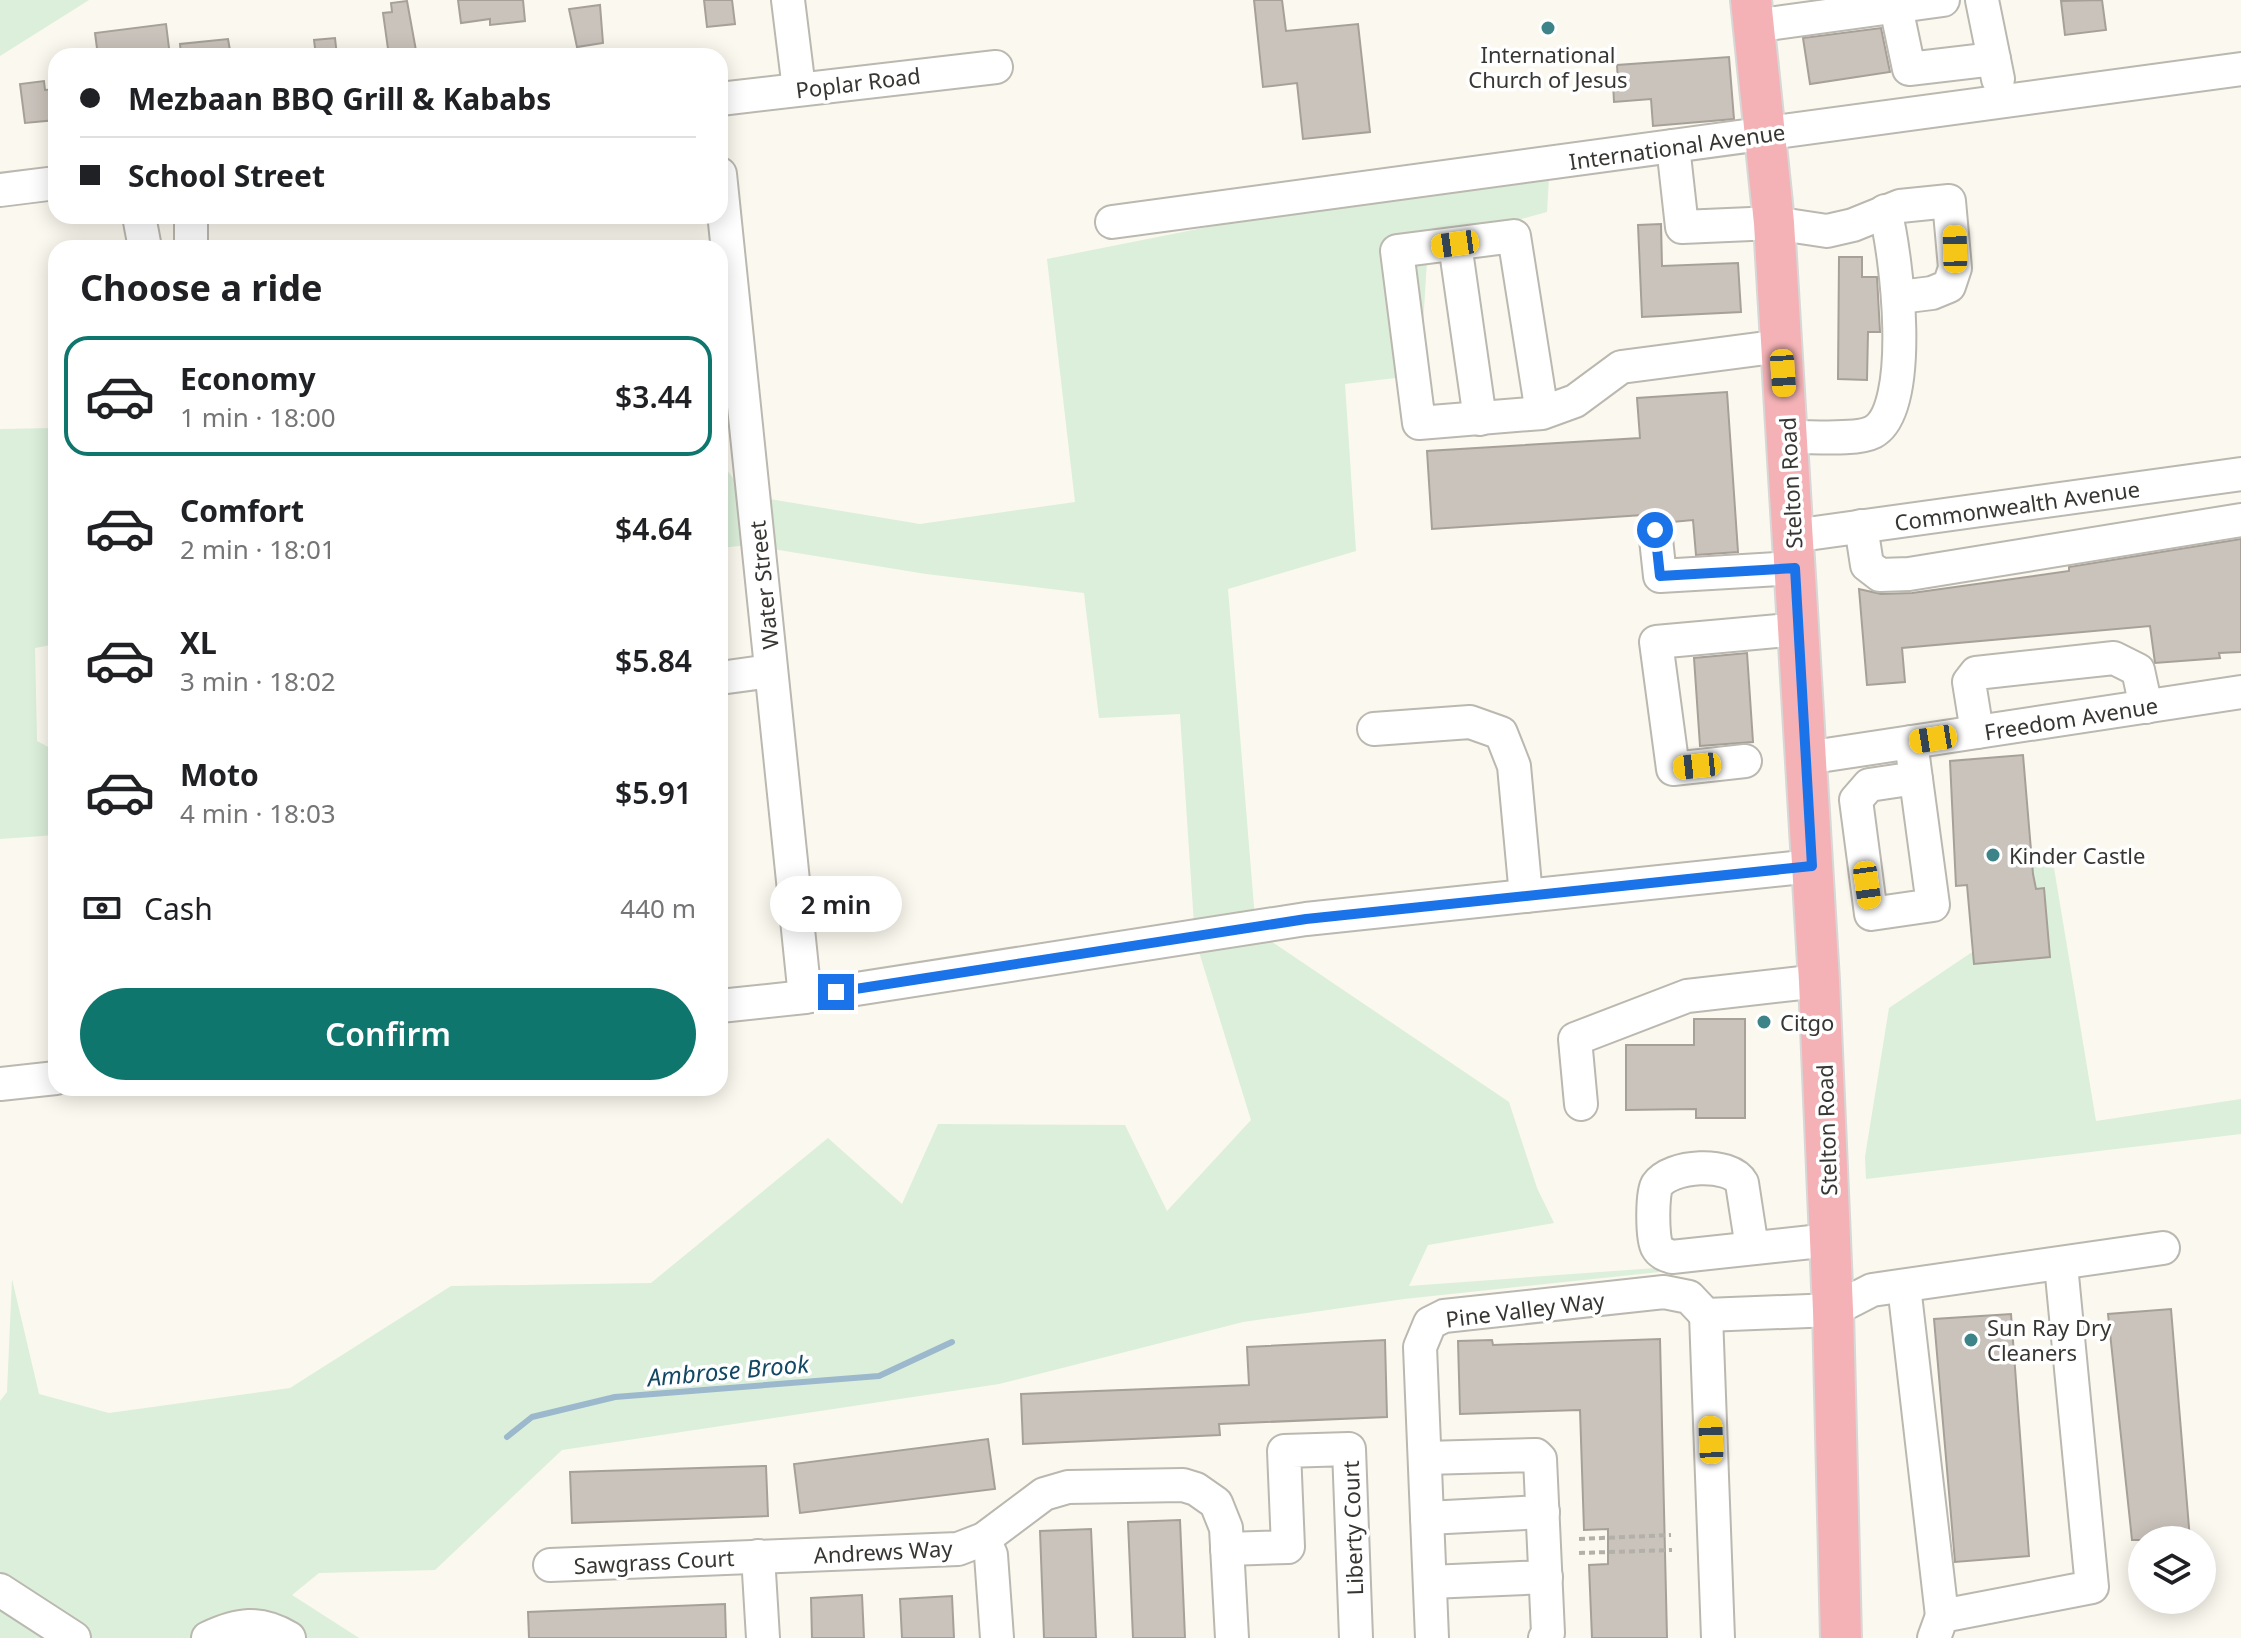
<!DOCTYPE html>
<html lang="en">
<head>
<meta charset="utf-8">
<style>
	body { margin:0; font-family:"Noto Sans",sans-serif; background:#f6f6f6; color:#202124; height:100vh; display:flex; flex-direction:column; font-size:30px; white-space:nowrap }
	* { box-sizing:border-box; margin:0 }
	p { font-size:26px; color:#757577 }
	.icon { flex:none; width:44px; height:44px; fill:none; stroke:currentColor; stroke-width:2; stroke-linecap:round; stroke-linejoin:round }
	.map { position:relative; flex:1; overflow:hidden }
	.drawer { position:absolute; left:48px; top:240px; width:680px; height:856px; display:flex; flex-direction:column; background:#fff; border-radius:24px; box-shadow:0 4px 20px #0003 }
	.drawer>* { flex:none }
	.banner { position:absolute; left:48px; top:48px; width:680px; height:176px; border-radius:24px; box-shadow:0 4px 20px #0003; display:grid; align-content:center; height:176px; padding:0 32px; background:#fff }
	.buttons { position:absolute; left:2128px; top:1526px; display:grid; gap:16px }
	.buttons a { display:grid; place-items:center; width:88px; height:88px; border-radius:50%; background:#fff; box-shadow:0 4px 20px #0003; font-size:40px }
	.end { position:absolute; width:36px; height:36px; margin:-18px; border:10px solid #1a73e8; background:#fff; box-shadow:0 0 0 4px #fff }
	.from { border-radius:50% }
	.bubble { position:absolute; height:56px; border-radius:28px; background:#fff; box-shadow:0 4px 20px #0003; font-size:26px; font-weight:600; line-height:56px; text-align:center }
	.car { position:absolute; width:24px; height:48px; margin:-24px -12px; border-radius:10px; box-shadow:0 0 6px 2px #0007; background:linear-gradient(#f5c518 24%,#345 0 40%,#f5c518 0 76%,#345 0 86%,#f5c518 0) }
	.banner b { display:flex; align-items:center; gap:28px; height:76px; font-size:30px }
	.banner b+b { border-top:2px solid #e0e0e0 }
	.banner i { width:20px; height:20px; background:#202124 }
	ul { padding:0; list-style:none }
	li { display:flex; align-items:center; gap:24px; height:120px; margin:0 16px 12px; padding:0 16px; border:4px solid transparent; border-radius:24px }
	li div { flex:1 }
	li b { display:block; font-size:30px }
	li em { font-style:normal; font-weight:600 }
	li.on { border-color:#0f766e }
	li>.icon { width:72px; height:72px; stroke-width:1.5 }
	h2 { padding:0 32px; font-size:36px; line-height:96px }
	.pay { display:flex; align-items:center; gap:20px; height:88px; padding:0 32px; font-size:30px }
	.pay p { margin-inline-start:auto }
	.cta { display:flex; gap:16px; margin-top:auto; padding:16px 32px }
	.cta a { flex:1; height:92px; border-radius:48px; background:#0f766e; color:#fff; font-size:32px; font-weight:600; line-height:92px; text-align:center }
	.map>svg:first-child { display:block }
	.green { fill:#dbefda }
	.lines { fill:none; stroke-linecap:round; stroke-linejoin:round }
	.stream { stroke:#9bb8cc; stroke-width:6 }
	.building { fill:#cac3bc; stroke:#a6a099; stroke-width:2 }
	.minor-casing { stroke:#bab8af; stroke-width:36 }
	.major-casing { stroke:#d7d7d6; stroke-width:44 }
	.path { stroke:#b2b0a9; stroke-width:4; stroke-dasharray:6 4; stroke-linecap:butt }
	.minor { stroke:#fff; stroke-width:32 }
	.major { stroke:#f4b2b6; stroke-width:40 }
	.route { stroke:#1a73e8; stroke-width:10 }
	.poi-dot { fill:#3c8488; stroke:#fff; stroke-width:3 }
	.labels { text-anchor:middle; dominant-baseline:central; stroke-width:7; stroke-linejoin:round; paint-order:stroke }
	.poi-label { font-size:22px; fill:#373632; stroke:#fff; text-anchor:start }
	.street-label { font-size:22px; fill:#373632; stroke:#fff }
	.water-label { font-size:24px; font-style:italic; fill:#134865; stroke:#fff }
</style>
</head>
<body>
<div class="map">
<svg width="2241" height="1638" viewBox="0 0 2241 1638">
	<rect width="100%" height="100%" fill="#fbf8ef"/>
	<g class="green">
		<path d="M 0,0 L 89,0 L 0,56 Z"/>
		<path d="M 1550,159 L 1547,212 L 1428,244 L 1420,375 L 1345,384 L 1356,551 L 1228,589 L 1256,931 L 1509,1102 L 1537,1188 L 1554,1223 L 1428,1245 L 1409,1286 L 1792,1258 L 1404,1299 L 1243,1322 L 999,1384 L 562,1450 L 435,1570 L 319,1573 L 292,1595 L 359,1638 L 0,1638 L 0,1401 L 7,1392 L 12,1279 L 39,1394 L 109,1413 L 290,1388 L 451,1286 L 651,1283 L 828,1138 L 902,1204 L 938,1124 L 1125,1125 L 1167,1211 L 1251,1120 L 1195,939 L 1180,714 L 1099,718 L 1084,593 L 926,574 L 749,545 L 720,548 L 720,469 L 725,467 L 745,495 L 920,524 L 1075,502 L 1047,259 Z"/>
		<path d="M 56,428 L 56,644 L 35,648 L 37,741 L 56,751 L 56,835 L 0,839 L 0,429 Z"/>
		<path d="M 2023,858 L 2054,868 L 2096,1121 L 2241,1099 L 2241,1134 L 1866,1179 L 1865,1157 L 1889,1008 L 1996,936 Z"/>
	</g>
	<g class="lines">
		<path class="stream" d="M 507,1437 L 532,1417 L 615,1397 L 879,1376 L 952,1342"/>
	</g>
	<g class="building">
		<path d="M 458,0 L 523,0 L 525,21 L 490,25 L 490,19 L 461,23 Z"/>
		<path d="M 704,0 L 732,0 L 735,24 L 707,27 Z"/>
		<path d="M 1254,0 L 1282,0 L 1286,31 L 1358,24 L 1370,132 L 1303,139 L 1297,83 L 1263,87 Z"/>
		<path d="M 2102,0 L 2106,30 L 2065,35 L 2061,1 Z"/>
		<path d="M 407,1 L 417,56 L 389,56 L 383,13 L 392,12 L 391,3 Z"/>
		<path d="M 600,5 L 603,43 L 577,47 L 569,9 Z"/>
		<path d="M 166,24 L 170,56 L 98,56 L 95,33 Z"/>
		<path d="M 1881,28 L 1890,72 L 1810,84 L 1803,38 Z"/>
		<path d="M 335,38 L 337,56 L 316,56 L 314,40 Z"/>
		<path d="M 228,39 L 231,56 L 181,56 L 180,44 Z"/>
		<path d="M 1729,57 L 1734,119 L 1653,126 L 1651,99 L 1614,102 L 1613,83 L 1618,83 L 1617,65 Z"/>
		<path d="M 44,81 L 45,90 L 56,89 L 56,120 L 25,123 L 20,84 Z"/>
		<path d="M 1661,224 L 1662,266 L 1738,263 L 1741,312 L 1642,317 L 1638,225 Z"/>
		<path d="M 1839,257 L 1862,257 L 1862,277 L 1877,277 L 1880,332 L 1868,332 L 1867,380 L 1838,379 Z"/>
		<path d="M 1727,392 L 1738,552 L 1696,555 L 1693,520 L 1672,522 L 1663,513 L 1654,511 L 1643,515 L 1432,529 L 1427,451 L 1640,438 L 1637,398 Z"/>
		<path d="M 2241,539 L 2241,652 L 2219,653 L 2220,658 L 2155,663 L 2150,626 L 1902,648 L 1905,682 L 1867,685 L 1859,589 L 1881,594 L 1912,593 L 2069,571 L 2069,567 Z"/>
		<path d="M 1747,653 L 1753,742 L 1700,746 L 1694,658 Z"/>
		<path d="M 2023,755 L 2033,874 L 2036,889 L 2044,888 L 2050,957 L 1974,964 L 1967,885 L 1956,886 L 1950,761 Z"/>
		<path d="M 1694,1019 L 1745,1019 L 1745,1118 L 1696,1118 L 1696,1109 L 1626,1110 L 1626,1045 L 1694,1045 Z"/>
		<path d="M 2171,1309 L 2190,1540 L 2132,1540 L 2108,1314 Z"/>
		<path d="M 2011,1314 L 2029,1556 L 1955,1562 L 1934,1319 Z"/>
		<path d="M 1660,1339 L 1667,1638 L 1592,1638 L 1589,1565 L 1608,1564 L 1608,1529 L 1584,1530 L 1580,1410 L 1460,1414 L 1458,1341 L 1492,1340 L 1493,1345 Z"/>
		<path d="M 1385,1340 L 1387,1417 L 1219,1424 L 1220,1435 L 1023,1444 L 1021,1394 L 1249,1385 L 1247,1347 Z"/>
		<path d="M 988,1439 L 995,1489 L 800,1513 L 794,1464 Z"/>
		<path d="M 766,1466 L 768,1516 L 572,1523 L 570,1472 Z"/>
		<path d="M 1180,1520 L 1185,1638 L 1133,1638 L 1128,1522 Z"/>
		<path d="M 1091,1529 L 1096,1638 L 1044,1638 L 1040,1531 Z"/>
		<path d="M 862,1595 L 864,1638 L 812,1638 L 811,1598 Z"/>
		<path d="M 952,1596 L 954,1638 L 902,1638 L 900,1599 Z"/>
		<path d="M 725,1604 L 726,1638 L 529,1638 L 528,1612 Z"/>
	</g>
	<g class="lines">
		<g class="minor-casing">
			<g id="minor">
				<path d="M 788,0 L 799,89"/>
				<path d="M 1982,0 L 1998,79"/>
				<path d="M 1896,7 L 1909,69 L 1994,59"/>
				<path d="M 1754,26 L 1943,0"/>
				<path d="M 720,99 L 996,67"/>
				<path d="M 1673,146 L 1682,227 L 1774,223 L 1827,231 L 1853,225 L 1900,206 L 1949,201 L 1955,268 L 1949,286 L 1932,293 L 1900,297"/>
				<path d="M 720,174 L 805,997"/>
				<path d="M 0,190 L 56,183"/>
				<path d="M 139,216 L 145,248"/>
				<path d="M 191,216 L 191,248"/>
				<path d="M 1112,222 L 2241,69"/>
				<path d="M 1455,244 L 1480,419"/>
				<path d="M 1542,413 L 1514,236 L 1397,251 L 1419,423 L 1542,413 L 1575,401 L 1621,367 L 1781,346"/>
				<path d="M 1787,437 C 1808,436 1856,441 1873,432 C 1916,409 1896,251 1885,211"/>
				<path d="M 1861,526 L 1867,565 L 1880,575 L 1909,574 L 2241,520"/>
				<path d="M 1655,530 L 1660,576 L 1795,568"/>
				<path d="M 1793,536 L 2241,474"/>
				<path d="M 720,678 L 771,671"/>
				<path d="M 1374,729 L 1470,722 L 1501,733 L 1514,766 L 1526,896"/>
				<path d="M 1977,732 L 1969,682 L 1976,673 L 2114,658 L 2138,670 L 2146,707"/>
				<path d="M 1911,742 L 1933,905 L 1871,914 L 1856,800 L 1869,785 L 1916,778"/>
				<path d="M 1806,758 L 2241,692"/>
				<path d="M 1745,761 L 1673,769 L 1656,642 L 1799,629"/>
				<path d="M 720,1006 L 805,997 L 1306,919 L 1812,866"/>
				<path d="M 0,1084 L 56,1078"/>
				<path d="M 1581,1104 L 1575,1039 L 1687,996 L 1819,981"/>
				<path d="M 1752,1248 L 1742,1183 C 1730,1161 1670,1165 1657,1185 C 1652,1192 1652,1239 1657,1247 C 1660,1253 1666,1255 1672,1257 L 1830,1240"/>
				<path d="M 1904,1286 L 1942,1616"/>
				<path d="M 1706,1315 L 1718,1638"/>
				<path d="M 1425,1458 L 1536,1455 L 1540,1459 L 1548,1633 L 1545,1638"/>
				<path d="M 1427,1518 L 1543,1512"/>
				<path d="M 984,1539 L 991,1555 L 997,1638"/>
				<path d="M 1227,1549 L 1288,1547 L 1284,1451 L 1349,1449 L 1356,1638"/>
				<path d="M 758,1556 L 763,1638"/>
				<path d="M 550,1565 L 958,1549 L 984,1539 L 1044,1494 L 1068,1487 L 1183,1485 L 1196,1489 L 1216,1503 L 1226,1528 L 1232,1638"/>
				<path d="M 1430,1582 L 1546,1577"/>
				<path d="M 0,1590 L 74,1638"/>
				<path d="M 208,1638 C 238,1624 259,1620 289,1638"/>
				<path d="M 1432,1638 L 1420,1347 L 1430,1323 L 1444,1316 L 1664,1292 L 1689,1297 L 1706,1315 L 1833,1310 L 1872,1290 L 2163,1248"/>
				<path d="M 1934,1638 L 1942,1616 L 2092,1587 L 2061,1265"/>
			</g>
		</g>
		<g class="major-casing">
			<path id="major" d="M 1751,0 L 1774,223 L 1819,981 L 1833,1310 L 1841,1638"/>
		</g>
		<g class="path">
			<path d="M 1579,1539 L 1671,1535"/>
			<path d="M 1579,1553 L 1672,1550"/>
		</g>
		<use href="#minor" class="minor"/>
		<use href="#major" class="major"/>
	</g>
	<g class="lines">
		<path class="route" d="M 836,992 L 1306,919 L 1812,866 L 1795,568 L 1660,576 L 1655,530"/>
	</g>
	<g class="poi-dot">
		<circle cx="1548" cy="28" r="8"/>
		<circle cx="1993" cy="855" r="8"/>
		<circle cx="1764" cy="1022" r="8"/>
		<circle cx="1971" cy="1340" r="8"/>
	</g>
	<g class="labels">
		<g class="poi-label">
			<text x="1548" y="54" text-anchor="middle">International<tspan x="1548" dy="25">Church of Jesus</tspan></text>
			<text x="2009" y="855">Kinder Castle</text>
			<text x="1780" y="1022">Citgo</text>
			<text x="1987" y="1327">Sun Ray Dry<tspan x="1987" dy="25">Cleaners</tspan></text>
		</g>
		<g class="street-label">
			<text transform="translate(858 82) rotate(-7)">Poplar Road</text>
			<text transform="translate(1677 146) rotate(-8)">International Avenue</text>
			<text transform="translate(1790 483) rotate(-93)">Stelton Road</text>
			<text transform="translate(2017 505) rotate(-8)">Commonwealth Avenue</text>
			<text transform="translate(763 585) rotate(-96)">Water Street</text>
			<text transform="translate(2071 718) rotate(-9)">Freedom Avenue</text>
			<text transform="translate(1826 1130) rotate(-92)">Stelton Road</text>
			<text transform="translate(1525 1309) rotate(-7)">Pine Valley Way</text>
			<text transform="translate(1352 1528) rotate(-92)">Liberty Court</text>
			<text transform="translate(883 1551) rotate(-3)">Andrews Way</text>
			<text transform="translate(654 1561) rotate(-3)">Sawgrass Court</text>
		</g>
		<g class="water-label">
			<text transform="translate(728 1370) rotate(-5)">Ambrose Brook</text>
		</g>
	</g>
</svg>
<div class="buttons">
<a><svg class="icon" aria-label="layers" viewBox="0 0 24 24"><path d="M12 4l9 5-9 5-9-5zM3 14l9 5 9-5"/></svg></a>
</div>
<i class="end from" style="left:1655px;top:530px"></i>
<i class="end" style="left:836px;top:992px"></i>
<div class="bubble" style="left:770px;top:876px;width:132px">2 min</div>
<i class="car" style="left:1455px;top:244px;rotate:262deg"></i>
<i class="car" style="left:1955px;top:249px;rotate:359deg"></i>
<i class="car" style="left:1783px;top:373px;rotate:176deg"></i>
<i class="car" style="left:1933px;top:739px;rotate:261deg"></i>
<i class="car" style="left:1697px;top:766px;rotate:264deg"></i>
<i class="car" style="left:1867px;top:885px;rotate:172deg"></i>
<i class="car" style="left:1711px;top:1440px;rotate:358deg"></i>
<div class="banner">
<b><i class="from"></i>Mezbaan BBQ Grill &amp; Kababs</b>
<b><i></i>School Street</b>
</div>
<section class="drawer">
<h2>Choose a ride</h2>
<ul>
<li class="on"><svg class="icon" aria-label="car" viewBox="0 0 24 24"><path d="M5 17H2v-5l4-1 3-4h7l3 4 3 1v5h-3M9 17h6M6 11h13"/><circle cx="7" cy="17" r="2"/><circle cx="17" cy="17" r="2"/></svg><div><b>Economy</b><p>1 min · 18:00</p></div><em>$3.44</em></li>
<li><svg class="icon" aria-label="car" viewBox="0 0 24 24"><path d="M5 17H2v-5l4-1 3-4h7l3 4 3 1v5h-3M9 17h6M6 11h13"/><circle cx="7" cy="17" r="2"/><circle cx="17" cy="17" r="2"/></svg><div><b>Comfort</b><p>2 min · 18:01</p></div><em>$4.64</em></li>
<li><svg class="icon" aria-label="car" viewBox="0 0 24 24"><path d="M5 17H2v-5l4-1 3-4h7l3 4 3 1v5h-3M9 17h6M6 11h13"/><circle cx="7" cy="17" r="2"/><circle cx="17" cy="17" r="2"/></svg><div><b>XL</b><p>3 min · 18:02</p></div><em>$5.84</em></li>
<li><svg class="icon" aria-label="car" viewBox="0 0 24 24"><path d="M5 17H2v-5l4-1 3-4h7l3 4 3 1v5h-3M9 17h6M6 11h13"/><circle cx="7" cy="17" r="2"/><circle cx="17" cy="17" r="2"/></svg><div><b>Moto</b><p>4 min · 18:03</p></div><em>$5.91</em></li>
</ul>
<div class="pay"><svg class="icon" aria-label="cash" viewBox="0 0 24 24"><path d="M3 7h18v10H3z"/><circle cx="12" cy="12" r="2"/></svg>Cash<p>440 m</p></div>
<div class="cta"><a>Confirm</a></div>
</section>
</div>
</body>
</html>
